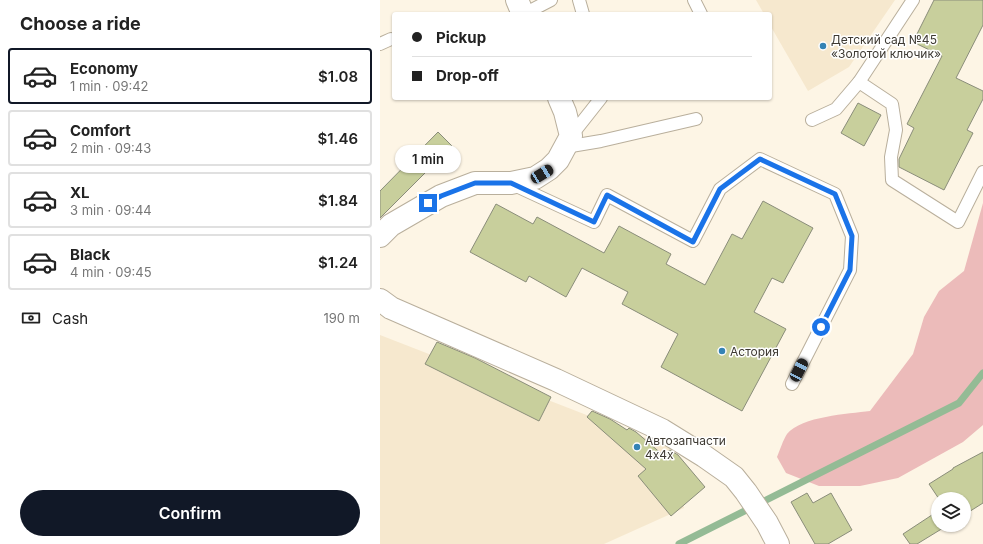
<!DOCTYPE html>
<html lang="en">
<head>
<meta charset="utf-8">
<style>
	body { margin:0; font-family:Inter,sans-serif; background:#f2f2f2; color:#222; height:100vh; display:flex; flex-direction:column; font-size:15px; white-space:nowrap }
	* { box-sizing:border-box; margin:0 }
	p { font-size:13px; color:#767676 }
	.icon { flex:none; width:22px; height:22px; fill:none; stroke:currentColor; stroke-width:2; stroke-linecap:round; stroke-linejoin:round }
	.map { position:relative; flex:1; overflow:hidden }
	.sheet { display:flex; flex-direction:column; background:#fff; width:380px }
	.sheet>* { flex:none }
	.guide { position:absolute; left:12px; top:12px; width:380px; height:88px; border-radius:4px; box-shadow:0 1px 3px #0004; display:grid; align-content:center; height:88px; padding:0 20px; background:#fff }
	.tools { position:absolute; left:551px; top:492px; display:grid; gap:8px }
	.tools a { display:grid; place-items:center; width:40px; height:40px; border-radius:50%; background:#fff; box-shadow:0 1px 3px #0004; font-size:20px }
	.end { position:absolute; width:18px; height:18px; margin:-9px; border:5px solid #1a73e8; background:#fff; box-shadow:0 0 0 2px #fff }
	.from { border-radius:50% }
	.bubble { position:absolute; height:28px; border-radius:14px; background:#fff; box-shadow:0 1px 3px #0004; font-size:13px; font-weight:600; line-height:28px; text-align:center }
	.car { position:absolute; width:12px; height:24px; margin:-12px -6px; border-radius:5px; box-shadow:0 0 3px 1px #0007; background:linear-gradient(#222 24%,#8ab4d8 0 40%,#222 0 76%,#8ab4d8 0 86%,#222 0) }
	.guide b { display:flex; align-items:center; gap:14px; height:38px; font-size:15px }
	.guide b+b { border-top:1px solid #e0e0e0 }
	.guide i { width:10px; height:10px; background:#222 }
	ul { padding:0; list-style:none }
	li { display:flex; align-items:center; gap:12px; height:56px; margin:0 8px 6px; padding:0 12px; border:2px solid #e0e0e0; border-radius:4px }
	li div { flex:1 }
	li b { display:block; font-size:15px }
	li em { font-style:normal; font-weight:600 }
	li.active { border-color:#111827 }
	li>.icon { width:36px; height:36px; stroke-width:1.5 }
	h2 { padding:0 20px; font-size:18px; line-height:48px }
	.pay { display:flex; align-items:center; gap:10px; height:44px; padding:0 20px; font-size:15px }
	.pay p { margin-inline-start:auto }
	.action { display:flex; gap:8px; margin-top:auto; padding:8px 20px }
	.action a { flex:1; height:46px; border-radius:24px; background:#111827; color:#fff; font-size:16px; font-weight:600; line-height:46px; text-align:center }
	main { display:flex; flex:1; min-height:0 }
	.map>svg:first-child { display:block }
	.built { fill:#f6e8ce }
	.green { fill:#ecbbba }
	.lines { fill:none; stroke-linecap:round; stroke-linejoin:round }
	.stream { stroke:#94bb95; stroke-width:7 }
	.building { fill:#c8cf9c; stroke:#8a8d7a }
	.lane-casing { stroke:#b9af9c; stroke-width:14 }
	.street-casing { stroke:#b9af9c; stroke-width:24 }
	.lane { stroke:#fff; stroke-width:12 }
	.street { stroke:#fff; stroke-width:22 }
	.route { stroke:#1a73e8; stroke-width:5 }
	.poi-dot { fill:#3483b5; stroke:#fff; stroke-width:1.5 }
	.labels { text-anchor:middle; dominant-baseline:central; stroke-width:3; stroke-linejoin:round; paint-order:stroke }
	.poi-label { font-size:12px; fill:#3d3932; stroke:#fff; text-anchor:start }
</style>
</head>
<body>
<main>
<section class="sheet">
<h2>Choose a ride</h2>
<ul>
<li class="active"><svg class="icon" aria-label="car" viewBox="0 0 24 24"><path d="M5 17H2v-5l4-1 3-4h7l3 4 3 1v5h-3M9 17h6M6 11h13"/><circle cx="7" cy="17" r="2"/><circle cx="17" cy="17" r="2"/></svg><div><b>Economy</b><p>1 min · 09:42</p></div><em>$1.08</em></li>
<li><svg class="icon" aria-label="car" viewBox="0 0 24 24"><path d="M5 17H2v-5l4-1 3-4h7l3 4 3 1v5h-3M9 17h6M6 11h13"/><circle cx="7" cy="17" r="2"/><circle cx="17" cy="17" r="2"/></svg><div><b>Comfort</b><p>2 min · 09:43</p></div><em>$1.46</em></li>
<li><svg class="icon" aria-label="car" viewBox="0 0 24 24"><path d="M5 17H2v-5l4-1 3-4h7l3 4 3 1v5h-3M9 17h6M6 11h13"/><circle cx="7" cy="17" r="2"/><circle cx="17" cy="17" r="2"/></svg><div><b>XL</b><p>3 min · 09:44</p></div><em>$1.84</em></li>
<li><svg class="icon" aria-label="car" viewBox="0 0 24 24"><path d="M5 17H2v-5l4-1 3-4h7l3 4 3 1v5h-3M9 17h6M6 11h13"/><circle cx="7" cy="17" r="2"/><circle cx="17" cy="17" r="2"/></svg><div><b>Black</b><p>4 min · 09:45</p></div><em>$1.24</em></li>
</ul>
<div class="pay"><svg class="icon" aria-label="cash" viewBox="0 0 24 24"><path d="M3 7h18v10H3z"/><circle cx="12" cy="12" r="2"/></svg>Cash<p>190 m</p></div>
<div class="action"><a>Confirm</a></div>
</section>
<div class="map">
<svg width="603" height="544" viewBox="0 0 603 544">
	<rect width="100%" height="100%" fill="#fdf5e5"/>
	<g class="built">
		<path d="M 376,0 L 515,0 L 469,67 L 428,91 L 390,25 L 390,14 L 384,14 Z"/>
		<path d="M 0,335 L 289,447 L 304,508 L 224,544 L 0,544 Z"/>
	</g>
	<path class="green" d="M 603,203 L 603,425 L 583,442 L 518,478 L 480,486 L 439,486 L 406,473 L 397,457 C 400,450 403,440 407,434 C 422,416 468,414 490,411 L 533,354 L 544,317 L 559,291 L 584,271 Z"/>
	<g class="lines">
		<path class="stream" d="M 299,544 L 579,403 L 603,373"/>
	</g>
	<g class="building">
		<path d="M 554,0 L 603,0 L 603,25 L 576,78 L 603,91 L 603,99 L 587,130 L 593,133 L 564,190 L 519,167 L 519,159 L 534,128 L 527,124 L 562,56 L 533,42 Z"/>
		<path d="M 478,103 L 501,115 L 484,146 L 461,133 Z"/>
		<path d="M 58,132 L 72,146 L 0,218 L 0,191 Z"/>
		<path d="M 383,201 L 433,228 L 403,283 L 392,278 L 374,312 L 406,329 L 362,411 L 281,367 L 298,334 L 242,304 L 248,292 L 202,268 L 186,297 L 149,276 L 146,282 L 90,252 L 116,204 L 153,224 L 157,217 L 224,253 L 239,226 L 291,254 L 286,264 L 325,285 L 352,234 L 362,239 Z"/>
		<path d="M 57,342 L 95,358 L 171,397 L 159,421 L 45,364 Z"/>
		<path d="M 212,411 L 230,419 L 247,430 L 249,428 L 256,432 L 283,455 L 290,450 L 298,455 L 325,487 L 291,516 L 258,476 L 266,469 L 207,417 Z"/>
		<path d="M 603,452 L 603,503 L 584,515 L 584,499 L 559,499 L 549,484 L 573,469 L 573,468 Z"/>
		<path d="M 427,493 L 433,503 L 451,493 L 472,530 L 448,544 L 435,544 L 411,502 Z"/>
		<path d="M 558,511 L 558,525 L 568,525 L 537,544 L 530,544 L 523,534 Z"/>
	</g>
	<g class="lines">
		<g class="lane-casing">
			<g id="lane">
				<path d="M 199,0 L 203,14"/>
				<path d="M 314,0 L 321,14"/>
				<path d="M 144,14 L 171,0"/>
				<path d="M 0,44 L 11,39"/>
				<path d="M 479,82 L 512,104 L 516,130 L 511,157 L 512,180 L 578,222 L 603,172"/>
				<path d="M 432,120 L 456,109 L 479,82 L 533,0"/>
				<path d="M 191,136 L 221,98"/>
				<path d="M 185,147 L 221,141 L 316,119"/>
				<path d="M 132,184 L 214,222 L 227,195 L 313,241 L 340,189 L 380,159 L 455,194 L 472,236 L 470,270 L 412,384"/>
			</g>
		</g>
		<g class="street-casing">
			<g id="street">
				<path d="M 137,0 L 143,14"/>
				<path d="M 0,236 L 11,225 L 61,196 L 95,183 L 131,183 L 155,178 L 169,169 L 178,160 L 191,136 L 185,112 L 179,98"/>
				<path d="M 0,300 L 11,308 L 176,380 L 282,430 L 324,456 L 354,477 L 366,492 L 387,523 L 398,544"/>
			</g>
		</g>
		<use href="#lane" class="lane"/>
		<use href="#street" class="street"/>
	</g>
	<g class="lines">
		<path class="route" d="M 48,203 L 61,196 L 95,183 L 131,183 L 214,222 L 227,195 L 313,242 L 340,189 L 380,159 L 455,194 L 472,236 L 470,270 L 441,327"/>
	</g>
	<g class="poi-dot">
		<circle cx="443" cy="46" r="4"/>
		<circle cx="342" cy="351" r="4"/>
		<circle cx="257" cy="447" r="4"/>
	</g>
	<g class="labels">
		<g class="poi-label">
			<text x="451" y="39">Детский сад №45<tspan x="451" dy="14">«Золотой ключик»</tspan></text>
			<text x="350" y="351">Астория</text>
			<text x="265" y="440">Автозапчасти<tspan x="265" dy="14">4х4х</tspan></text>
		</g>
	</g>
</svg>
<div class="tools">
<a><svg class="icon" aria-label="layers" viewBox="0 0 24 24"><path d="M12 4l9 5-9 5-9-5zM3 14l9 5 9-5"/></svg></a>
</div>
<i class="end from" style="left:441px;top:327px"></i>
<i class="end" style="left:48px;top:203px"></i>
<div class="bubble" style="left:15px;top:145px;width:66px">1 min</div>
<i class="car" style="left:162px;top:174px;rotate:59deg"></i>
<i class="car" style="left:419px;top:370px;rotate:27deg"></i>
<div class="guide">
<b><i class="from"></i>Pickup</b>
<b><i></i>Drop-off</b>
</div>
</div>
</main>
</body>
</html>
